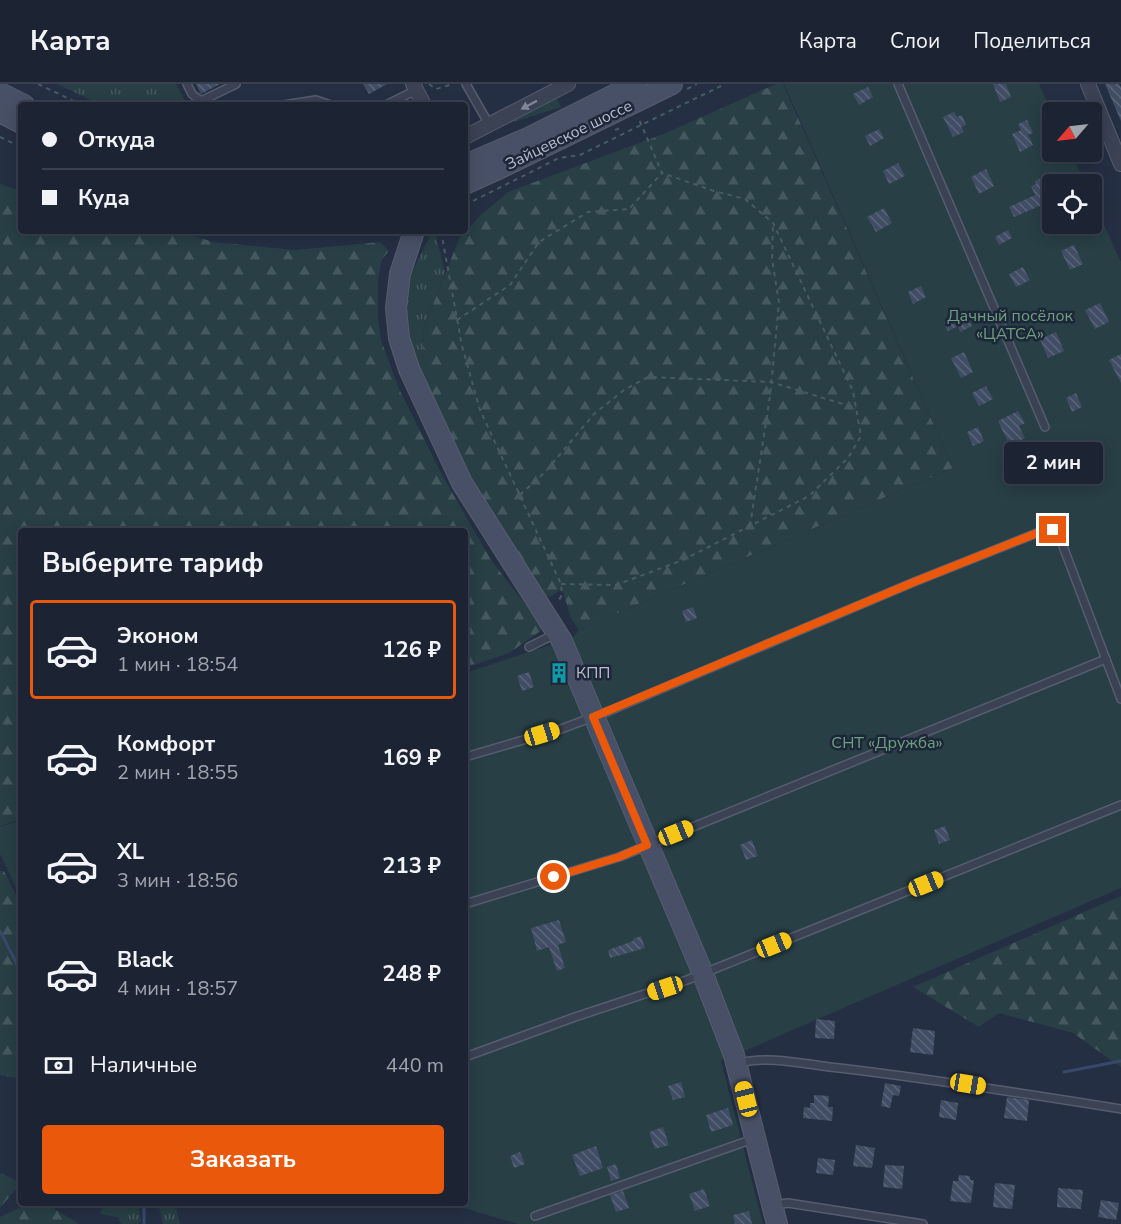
<!DOCTYPE html>
<html lang="ru">
<head>
<meta charset="utf-8">
<style>
	body { margin:0; font-family:"Nunito Sans",sans-serif; background:#292f3f; color:#f1f3f6; height:100vh; display:flex; flex-direction:column; font-size:22px; white-space:nowrap }
	* { box-sizing:border-box; margin:0 }
	p { font-size:20px; color:#a0a4ac }
	.icon { flex:none; width:33px; height:33px; fill:none; stroke:currentColor; stroke-width:2; stroke-linecap:round; stroke-linejoin:round }
	.map { position:relative; flex:1; overflow:hidden }
	.drawer { position:absolute; left:18px; top:444px; width:450px; height:678px; display:flex; flex-direction:column; background:#1c2333; border-radius:6px; box-shadow:0 3px 15px #0003,0 0 0 2px #3a404e }
	.drawer>* { flex:none }
	.banner { position:absolute; left:18px; top:18px; width:450px; height:132px; border-radius:6px; box-shadow:0 3px 15px #0003,0 0 0 2px #3a404e; display:grid; align-content:center; height:132px; padding:0 24px; background:#1c2333 }
	.needle { width:39px; rotate:242deg }
	.tools { position:absolute; left:1042px; top:18px; display:grid; gap:12px }
	.tools a { display:grid; place-items:center; width:60px; height:60px; border-radius:6px; background:#1c2333; box-shadow:0 3px 15px #0003,0 0 0 2px #3a404e; font-size:30px }
	.end { position:absolute; width:27px; height:27px; margin:-14px; border:8px solid #ea580c; background:#fff; box-shadow:0 0 0 3px #fff }
	.from { border-radius:50% }
	.bubble { position:absolute; height:42px; border-radius:6px; background:#1c2333; box-shadow:0 3px 15px #0003,0 0 0 2px #3a404e; font-size:20px; font-weight:700; line-height:42px; text-align:center }
	.car { position:absolute; width:18px; height:36px; margin:-18px -9px; border-radius:8px; box-shadow:0 0 4px 2px #0007; background:linear-gradient(#f5c518 24%,#345 0 40%,#f5c518 0 76%,#345 0 86%,#f5c518 0) }
	.banner b { display:flex; align-items:center; gap:21px; height:57px; font-size:22px }
	.banner b+b { border-top:2px solid #3a404e }
	.banner i { width:15px; height:15px; background:#f1f3f6 }
	ul { padding:0; list-style:none }
	li { display:flex; align-items:center; gap:18px; height:99px; margin:0 12px 9px; padding:0 12px; border:3px solid transparent; border-radius:6px }
	li div { flex:1 }
	li b { display:block; font-size:22px }
	li em { font-style:normal; font-weight:700 }
	li.active { border-color:#ea580c }
	li>.icon { width:54px; height:54px; stroke-width:1.5 }
	h2 { padding:0 24px; font-size:27px; line-height:72px }
	.pay { display:flex; align-items:center; gap:15px; height:66px; padding:0 24px; font-size:22px }
	.pay p { margin-inline-start:auto }
	.primary-button { display:flex; gap:12px; margin-top:auto; padding:12px 24px }
	.primary-button a { flex:1; height:69px; border-radius:6px; background:#ea580c; color:#fff; font-size:24px; font-weight:700; line-height:69px; text-align:center }
	header { display:flex; align-items:center; gap:36px; box-sizing:border-box; height:84px; padding:0 30px; background:#1c2333; border-bottom:2px solid #3a404e }
	header strong { font-size:28px }
	nav { display:flex; gap:33px; margin-inline-start:auto; font-size:21px }
	.map>svg:first-child { display:block }
	.grass { fill:url(#grass-tufts) }
	.forest { fill:url(#forest-firs) }
	.garden { fill:#273f45 }
	.lines { fill:none; stroke-linecap:round; stroke-linejoin:round }
	.stream { stroke:#38486c; stroke-width:3 }
	.building { fill:url(#building-back-hatch) }
	.lane-casing { stroke:#555d6e; stroke-width:10 }
	.street-casing { stroke:#555d6e; stroke-width:16 }
	.secondary-casing { stroke:#555d6e; stroke-width:22 }
	.path { stroke:#465c61; stroke-width:2; stroke-dasharray:4.5 4.5; stroke-linecap:butt }
	.lane { stroke:#3a4254; stroke-width:7 }
	.street { stroke:#3a4254; stroke-width:14 }
	.secondary { stroke:#485067; stroke-width:20 }
	.oneway { fill:#7f8697 }
	.route { stroke:#ea580c; stroke-width:8 }
	.labels { text-anchor:middle; dominant-baseline:central; stroke-width:5; stroke-linejoin:round; paint-order:stroke }
	.street-label { font-size:16px; fill:#b7bdcd; stroke:#1e2739 }
	.park-label { font-size:16px; fill:#6da07e; stroke:#1e2739 }
	.poi-label { font-size:16px; fill:#b7bdcd; stroke:#1e2739; text-anchor:start }
</style>
</head>
<body>
<header>
<strong>Карта</strong>
<nav><a>Карта</a><a>Слои</a><a>Поделиться</a></nav>
</header>
<div class="map">
<svg width="1121" height="1140" viewBox="0 0 1121 1140">
	<defs>
		<pattern id="grass-tufts" width="24" height="20" patternUnits="userSpaceOnUse" patternTransform="scale(1.5)"><rect width="24" height="20" fill="#273f45"/><path d="M3 7l-1-3M5 7V3M7 7l1-3M15 17l-1-3M17 17v-4M19 17l1-3" fill="none" stroke="#44595f"/></pattern>
		<pattern id="forest-firs" width="22" height="20" patternUnits="userSpaceOnUse" patternTransform="scale(1.5)"><rect width="22" height="20" fill="#273f45"/><path d="M5 1l3.5 6h-7zM16 11l3.5 6h-7z" fill="#44595f"/></pattern>
		<pattern id="building-back-hatch" width="6" height="6" patternUnits="userSpaceOnUse" patternTransform="scale(1.5)"><rect width="6" height="6" fill="#414d64"/><path d="M-1 5l2 2M0 0l6 6M5-1l2 2" fill="none" stroke="#5a6579"/></pattern>
	</defs>
	<rect width="100%" height="100%" fill="#252f44"/>
	<g class="grass">
		<path d="M 57,0 L 176,0 L 187,21 L 102,21 Z"/>
		<path d="M 556,14 L 561,23 L 510,39 Z"/>
		<path d="M 433,147 L 435,147 L 445,189 L 424,243 L 422,289 C 397,225 400,207 433,147 Z"/>
		<path d="M 104,1119 L 138,1119 L 141,1137 L 138,1140 L 122,1140 L 117,1133 L 100,1130 Z"/>
		<path d="M 158,1119 L 175,1119 L 180,1140 L 163,1140 Z"/>
	</g>
	<g class="forest">
		<path d="M 776,0 L 783,0 L 953,384 L 579,546 L 571,534 L 562,505 L 550,513 L 543,511 L 461,378 L 422,289 L 424,243 L 459,155 L 481,131 L 508,108 L 666,49 Z"/>
		<path d="M 0,100 L 21,107 L 21,147 L 176,147 L 214,158 L 295,166 L 380,158 L 389,167 L 382,175 L 378,195 L 378,236 L 381,256 L 399,305 L 442,391 L 491,476 L 542,542 L 542,546 L 509,569 L 465,584 L 465,447 L 21,447 L 21,735 L 0,742 Z"/>
		<path d="M 0,787 L 4,787 L 21,821 L 21,995 L 0,991 Z"/>
		<path d="M 1121,812 L 1121,983 L 1073,949 L 999,929 L 979,943 L 913,903 Z"/>
		<path d="M 1,1089 L 21,1099 L 0,1124 L 0,1090 Z"/>
		<path d="M 30,1119 L 45,1119 L 79,1140 L 0,1140 L 0,1133 Z"/>
	</g>
	<g class="garden">
		<path d="M 784,0 L 1039,0 L 1053,30 L 1053,68 L 1070,68 L 1086,100 L 1053,100 L 1053,140 L 1092,140 L 1092,114 L 1121,178 L 1121,804 L 721,977 L 763,1140 L 518,1140 L 447,1119 L 465,1119 L 465,589 L 562,557 L 573,553 L 579,546 L 953,384 Z"/>
		<path d="M 21,736 L 21,814 L 0,770 L 0,743 Z"/>
	</g>
	<g class="lines">
		<g class="stream">
			<path d="M 0,847 L 21,888"/>
			<path d="M 1064,988 L 1121,977"/>
			<path d="M 144,1119 L 144,1140"/>
		</g>
	</g>
	<g class="building">
		<path d="M 196,0 L 220,0 L 201,10 Z"/>
		<path d="M 363,0 L 387,0 L 369,10 Z"/>
		<path d="M 993,0 L 1006,0 L 1011,13 L 1000,18 Z"/>
		<path d="M 1105,0 L 1119,0 L 1121,3 L 1121,37 Z"/>
		<path d="M 868,3 L 873,13 L 859,21 L 853,10 Z"/>
		<path d="M 954,28 L 957,33 L 962,31 L 966,41 L 961,43 L 964,48 L 953,53 L 943,33 Z"/>
		<path d="M 1027,36 L 1033,49 L 1028,51 L 1033,61 L 1020,68 L 1012,50 L 1021,46 L 1018,40 Z"/>
		<path d="M 879,45 L 884,54 L 870,62 L 865,52 Z"/>
		<path d="M 898,79 L 905,92 L 889,100 L 883,87 Z"/>
		<path d="M 986,85 L 994,102 L 979,110 L 971,93 Z"/>
		<path d="M 1044,93 L 1047,98 L 1051,96 L 1053,101 L 1053,116 L 1014,133 L 1009,123 L 1035,111 L 1031,102 L 1036,100 L 1035,97 Z"/>
		<path d="M 884,124 L 892,139 L 876,148 L 867,133 Z"/>
		<path d="M 1008,146 L 1012,154 L 999,161 L 995,153 Z"/>
		<path d="M 1074,161 L 1083,180 L 1070,186 L 1061,167 Z"/>
		<path d="M 1023,183 L 1030,196 L 1016,203 L 1009,190 Z"/>
		<path d="M 921,202 L 926,213 L 913,220 L 908,208 Z"/>
		<path d="M 1100,219 L 1109,238 L 1095,245 L 1085,226 Z"/>
		<path d="M 964,227 L 972,242 L 960,248 L 958,242 L 948,247 L 944,238 Z"/>
		<path d="M 1056,248 L 1064,267 L 1048,274 L 1040,255 Z"/>
		<path d="M 964,268 L 973,288 L 961,294 L 951,274 Z"/>
		<path d="M 1121,270 L 1121,299 L 1109,276 Z"/>
		<path d="M 986,302 L 993,315 L 979,322 L 972,309 Z"/>
		<path d="M 1076,309 L 1082,323 L 1072,328 L 1066,314 Z"/>
		<path d="M 1018,327 L 1025,339 L 1019,342 L 1025,354 L 1010,362 L 998,337 Z"/>
		<path d="M 978,343 L 984,357 L 973,362 L 967,348 Z"/>
		<path d="M 693,523 L 697,534 L 686,538 L 682,527 Z"/>
		<path d="M 559,580 L 565,594 L 557,597 L 551,584 Z"/>
		<path d="M 529,588 L 534,603 L 522,607 L 517,592 Z"/>
		<path d="M 945,742 L 950,756 L 939,760 L 934,746 Z"/>
		<path d="M 752,756 L 758,772 L 746,776 L 740,761 Z"/>
		<path d="M 559,836 L 566,858 L 558,861 L 565,884 L 557,887 L 549,863 L 537,867 L 531,844 Z"/>
		<path d="M 641,852 L 645,864 L 610,874 L 608,866 L 633,857 L 633,855 Z"/>
		<path d="M 816,935 L 835,937 L 834,955 L 815,954 Z"/>
		<path d="M 913,944 L 935,947 L 933,971 L 910,968 Z"/>
		<path d="M 681,998 L 685,1013 L 673,1016 L 668,1002 Z"/>
		<path d="M 885,999 L 901,1002 L 899,1012 L 893,1011 L 890,1024 L 881,1022 Z"/>
		<path d="M 814,1011 L 829,1012 L 828,1023 L 833,1023 L 832,1037 L 803,1034 L 804,1023 L 810,1024 L 810,1019 L 814,1019 Z"/>
		<path d="M 1007,1013 L 1029,1016 L 1027,1037 L 1004,1034 Z"/>
		<path d="M 941,1016 L 958,1019 L 956,1036 L 939,1033 Z"/>
		<path d="M 728,1024 L 733,1041 L 711,1048 L 706,1031 Z"/>
		<path d="M 663,1043 L 669,1061 L 655,1065 L 649,1048 Z"/>
		<path d="M 856,1061 L 875,1064 L 872,1084 L 853,1082 Z"/>
		<path d="M 596,1062 L 603,1084 L 580,1092 L 572,1071 Z"/>
		<path d="M 520,1068 L 525,1080 L 514,1084 L 510,1072 Z"/>
		<path d="M 818,1074 L 835,1076 L 833,1091 L 816,1089 Z"/>
		<path d="M 616,1080 L 620,1094 L 611,1097 L 607,1083 Z"/>
		<path d="M 885,1081 L 904,1082 L 902,1105 L 883,1103 Z"/>
		<path d="M 959,1091 L 970,1092 L 970,1096 L 974,1096 L 971,1119 L 950,1117 L 953,1097 L 958,1097 Z"/>
		<path d="M 995,1099 L 1015,1101 L 1012,1125 L 993,1123 Z"/>
		<path d="M 1058,1104 L 1083,1106 L 1081,1125 L 1057,1123 Z"/>
		<path d="M 704,1105 L 710,1122 L 695,1127 L 689,1110 Z"/>
		<path d="M 623,1107 L 629,1124 L 616,1128 L 610,1111 Z"/>
		<path d="M 1101,1116 L 1119,1119 L 1116,1136 L 1098,1133 Z"/>
		<path d="M 749,1127 L 752,1140 L 735,1140 L 733,1131 Z"/>
	</g>
	<g class="lines">
		<g class="lane-casing">
			<g id="lane">
				<path d="M 187,0 L 192,10 L 201,17 L 236,0"/>
				<path d="M 466,0 L 490,42"/>
				<path d="M 898,0 L 1045,343"/>
				<path d="M 283,21 L 316,16 L 331,21"/>
				<path d="M 386,21 L 416,6"/>
				<path d="M 529,563 L 555,550"/>
				<path d="M 465,673 L 561,645 L 609,627 L 914,498 L 1047,445 L 1058,449 L 1121,615"/>
				<path d="M 465,820 L 619,773 L 1106,575"/>
				<path d="M 465,973 L 575,933 L 687,896 L 1121,721"/>
				<path d="M 739,979 C 771,971 807,981 839,984 C 934,995 1027,1010 1121,1025"/>
				<path d="M 775,1121 L 788,1119 L 923,1140"/>
				<path d="M 535,1132 L 753,1055"/>
			</g>
		</g>
		<g class="street-casing">
			<g id="street">
				<path d="M 413,0 L 424,21"/>
				<path d="M 1088,0 L 1121,80"/>
				<path d="M 465,53 L 568,0"/>
			</g>
		</g>
		<g class="secondary-casing">
			<g id="secondary">
				<path d="M 0,9 L 24,21"/>
				<path d="M 0,28 L 21,39"/>
				<path d="M 465,81 L 528,54 L 636,0"/>
				<path d="M 465,100 L 496,86 L 672,0"/>
				<path d="M 414,147 L 400,190 L 396,224 L 399,254 L 409,285 L 462,399 L 562,557 L 701,885 L 734,971 L 777,1140"/>
			</g>
		</g>
		<g class="path">
			<path d="M 38,0 L 82,21"/>
			<path d="M 429,0 L 436,5 L 453,0"/>
			<path d="M 687,5 L 697,0"/>
			<path d="M 615,46 L 620,44"/>
			<path d="M 0,53 L 21,63"/>
			<path d="M 465,121 L 559,74 L 580,71 L 725,0"/>
			<path d="M 240,147 L 259,149 L 286,147"/>
			<path d="M 441,147 L 462,262 L 480,326 L 561,500 L 562,511 L 557,519"/>
			<path d="M 457,236 L 510,201 L 539,158 L 588,128 L 629,125 L 662,89 L 638,33"/>
			<path d="M 520,411 L 546,387 L 594,330 L 624,306 L 648,293 L 771,298 L 856,324"/>
			<path d="M 750,442 L 770,312 L 779,219 L 772,175 L 773,141"/>
			<path d="M 561,500 L 616,501 L 683,476 L 809,412 L 848,374 L 861,352 L 853,307 L 773,139 L 745,115 L 714,107 L 662,89"/>
		</g>
		<use href="#lane" class="lane"/>
		<use href="#street" class="street"/>
		<use href="#secondary" class="secondary"/>
	</g>
	<defs><path id="oneway-solid" d="M-6-.8H1V-3.2L6.5 0L1 3.2V.8H-6Z" transform="scale(1.5)"/></defs>
	<use class="oneway" href="#oneway-solid" transform="translate(529 21) rotate(152)"/>
	<g class="lines">
		<path class="route" d="M 554,793 L 619,773 L 647,761 L 593,633 L 914,498 L 1042,447 L 1053,446"/>
	</g>
	<defs>
		<g id="building-bare" transform="scale(1.62)"><path d="M-4-6H4V6H1V3H-1V6H-4ZM-2.5-4.3h1.7v1.8h-1.7ZM.8-4.3h1.7v1.8H.8ZM-2.5-1h1.7V.8h-1.7ZM.8-1h1.7V.8H.8Z" fill="#0f9aa8" stroke="#1e2739" stroke-width="2.5" paint-order="stroke"/></g>
	</defs>
	<g fill-rule="evenodd">
		<use href="#building-bare" x="559" y="589"/>
	</g>
	<g class="labels">
		<g class="street-label">
			<text transform="translate(569 51) rotate(-26)">Зайцевское шоссе</text>
		</g>
		<g class="park-label">
			<text x="1010" y="232">Дачный посёлок<tspan x="1010" dy="18">«ЦАТСА»</tspan></text>
			<text x="887" y="659">СНТ «Дружба»</text>
		</g>
		<g class="poi-label">
			<text x="576" y="589">КПП</text>
		</g>
	</g>
</svg>
<div class="tools">
<a><svg class="needle" viewBox="-14 -14 28 28"><path d="M0-13l5 13h-10z" fill="#e53935"/><path d="M0 13l5-13h-10z" fill="#a0a4ac"/></svg></a>
<a><svg class="icon" aria-label="locate" viewBox="0 0 24 24"><circle cx="12" cy="12" r="6"/><path d="M12 2v4M12 18v4M2 12h4M18 12h4"/></svg></a>
</div>
<i class="end from" style="left:554px;top:793px"></i>
<i class="end" style="left:1053px;top:446px"></i>
<div class="bubble" style="left:1004px;top:358px;width:99px">2 мин</div>
<i class="car" style="left:542px;top:650px;rotate:73deg"></i>
<i class="car" style="left:676px;top:749px;rotate:68deg"></i>
<i class="car" style="left:926px;top:800px;rotate:68deg"></i>
<i class="car" style="left:774px;top:861px;rotate:68deg"></i>
<i class="car" style="left:665px;top:904px;rotate:252deg"></i>
<i class="car" style="left:968px;top:1000px;rotate:100deg"></i>
<i class="car" style="left:746px;top:1015px;rotate:346deg"></i>
<div class="banner">
<b><i class="from"></i>Откуда</b>
<b><i></i>Куда</b>
</div>
<section class="drawer">
<h2>Выберите тариф</h2>
<ul>
<li class="active"><svg class="icon" aria-label="car" viewBox="0 0 24 24"><path d="M5 17H2v-5l4-1 3-4h7l3 4 3 1v5h-3M9 17h6M6 11h13"/><circle cx="7" cy="17" r="2"/><circle cx="17" cy="17" r="2"/></svg><div><b>Эконом</b><p>1 мин · 18:54</p></div><em>126 ₽</em></li>
<li><svg class="icon" aria-label="car" viewBox="0 0 24 24"><path d="M5 17H2v-5l4-1 3-4h7l3 4 3 1v5h-3M9 17h6M6 11h13"/><circle cx="7" cy="17" r="2"/><circle cx="17" cy="17" r="2"/></svg><div><b>Комфорт</b><p>2 мин · 18:55</p></div><em>169 ₽</em></li>
<li><svg class="icon" aria-label="car" viewBox="0 0 24 24"><path d="M5 17H2v-5l4-1 3-4h7l3 4 3 1v5h-3M9 17h6M6 11h13"/><circle cx="7" cy="17" r="2"/><circle cx="17" cy="17" r="2"/></svg><div><b>XL</b><p>3 мин · 18:56</p></div><em>213 ₽</em></li>
<li><svg class="icon" aria-label="car" viewBox="0 0 24 24"><path d="M5 17H2v-5l4-1 3-4h7l3 4 3 1v5h-3M9 17h6M6 11h13"/><circle cx="7" cy="17" r="2"/><circle cx="17" cy="17" r="2"/></svg><div><b>Black</b><p>4 мин · 18:57</p></div><em>248 ₽</em></li>
</ul>
<div class="pay"><svg class="icon" aria-label="cash" viewBox="0 0 24 24"><path d="M3 7h18v10H3z"/><circle cx="12" cy="12" r="2"/></svg>Наличные<p>440 m</p></div>
<div class="primary-button"><a>Заказать</a></div>
</section>
</div>
</body>
</html>
